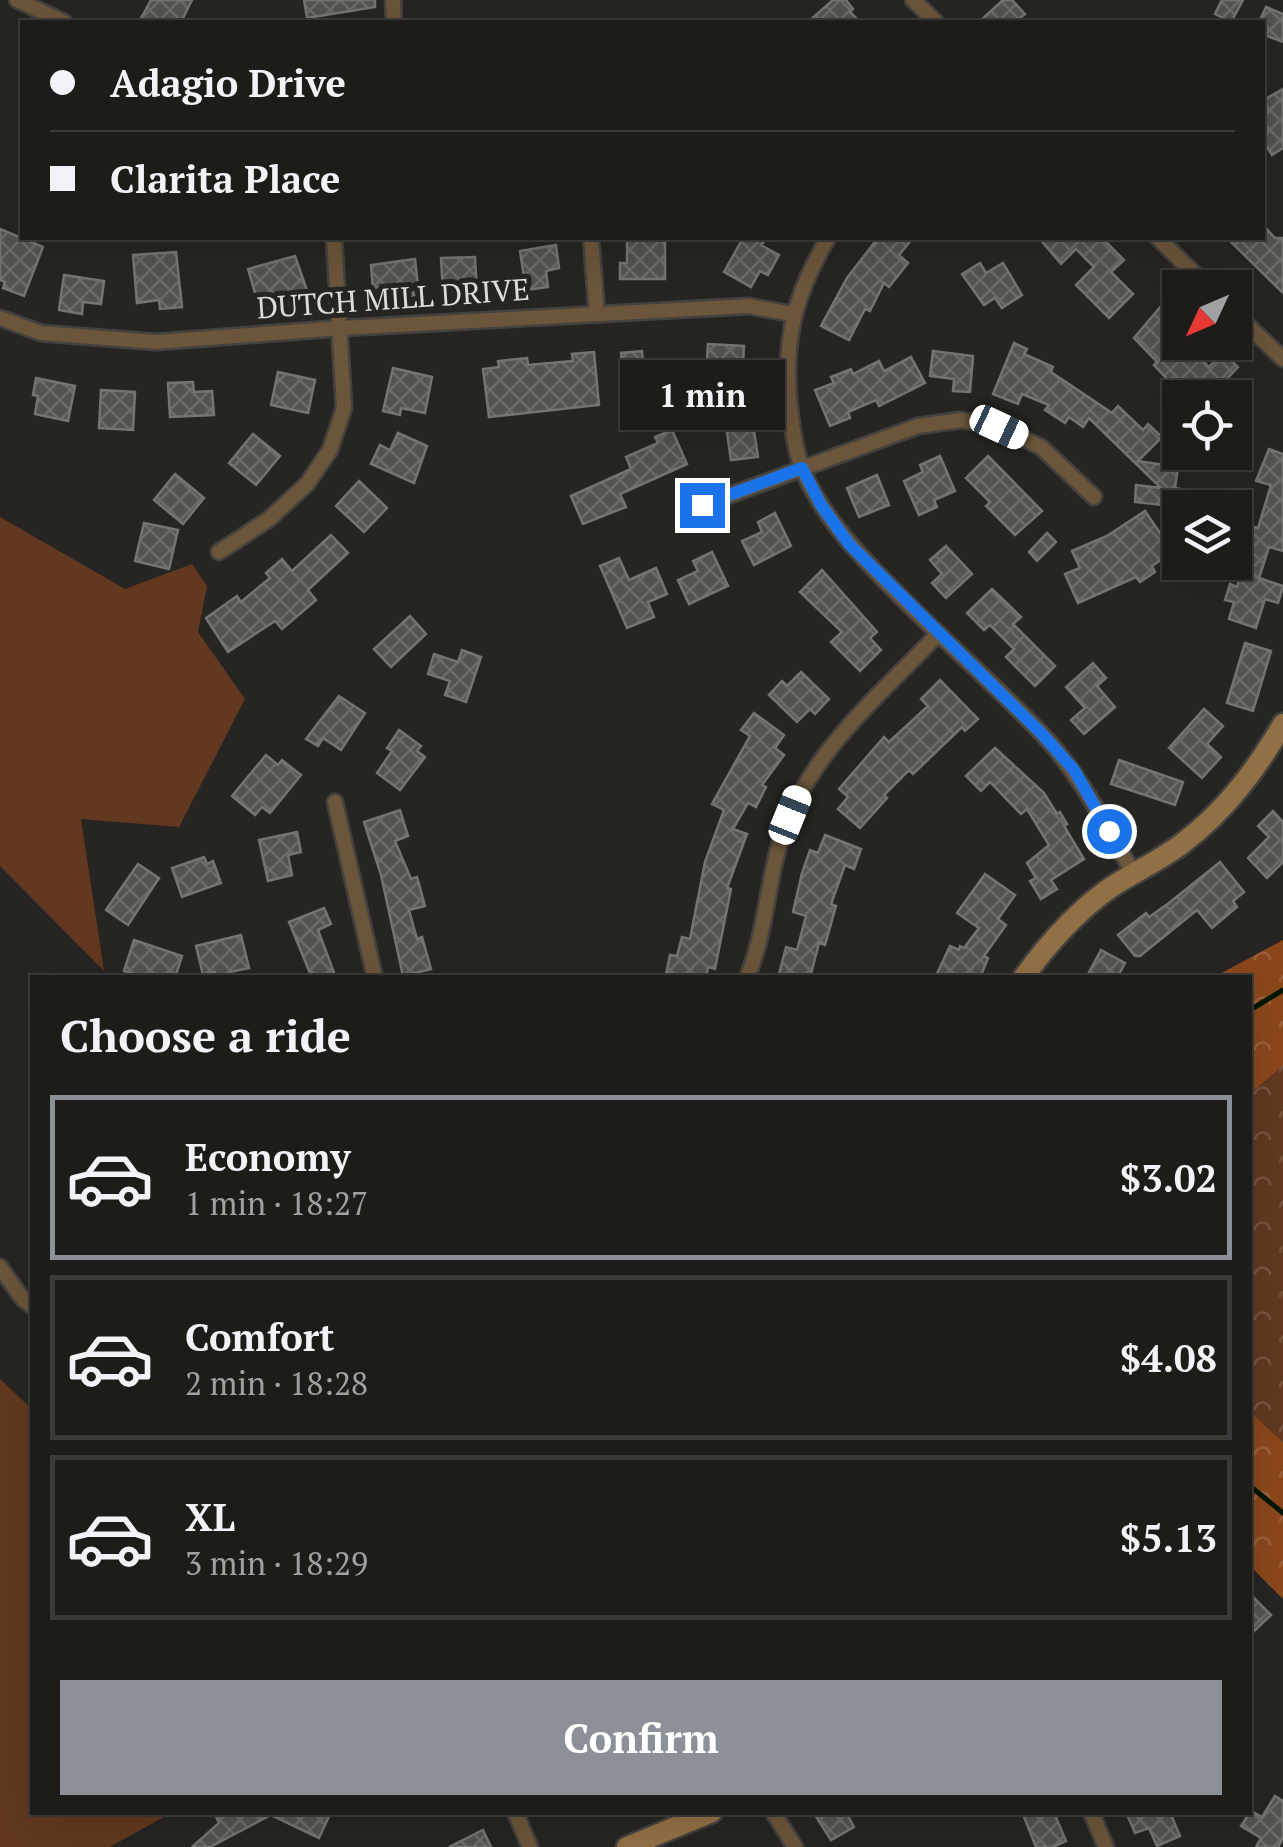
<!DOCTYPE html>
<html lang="en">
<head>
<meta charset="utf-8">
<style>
	body { margin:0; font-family:"PT Serif",serif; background:#252522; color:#f1f3f6; height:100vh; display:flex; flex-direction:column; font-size:38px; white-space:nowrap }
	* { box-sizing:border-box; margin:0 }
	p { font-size:32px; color:#a0a1a2 }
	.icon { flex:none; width:55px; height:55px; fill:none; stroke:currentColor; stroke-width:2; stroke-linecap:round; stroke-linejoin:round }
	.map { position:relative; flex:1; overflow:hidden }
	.details { position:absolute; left:30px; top:975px; width:1222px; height:840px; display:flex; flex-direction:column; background:#1d1c19; border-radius:0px; box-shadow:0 10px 40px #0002,0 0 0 2px #3b3a38 }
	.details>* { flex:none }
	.top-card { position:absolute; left:20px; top:20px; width:1245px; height:220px; border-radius:0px; box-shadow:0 10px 40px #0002,0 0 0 2px #3b3a38; display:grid; align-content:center; height:220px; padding:0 30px; background:#1d1c19 }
	.needle { width:65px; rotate:226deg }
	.controls { position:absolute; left:1162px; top:270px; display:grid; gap:20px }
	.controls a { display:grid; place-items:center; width:90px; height:90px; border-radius:0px; background:#1d1c19; box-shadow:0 10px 40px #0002,0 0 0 2px #3b3a38; font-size:50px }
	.end { position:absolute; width:45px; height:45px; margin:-22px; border:12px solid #1a73e8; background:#fff; box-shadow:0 0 0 5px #fff }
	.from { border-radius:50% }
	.bubble { position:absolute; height:70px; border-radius:0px; background:#1d1c19; box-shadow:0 10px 40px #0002,0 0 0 2px #3b3a38; font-size:32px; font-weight:800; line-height:70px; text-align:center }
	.car { position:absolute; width:30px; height:60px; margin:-30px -15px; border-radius:12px; box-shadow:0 0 8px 2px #0007; background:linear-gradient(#fff 24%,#345 0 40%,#fff 0 76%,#345 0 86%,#fff 0) }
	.top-card b { display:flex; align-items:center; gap:35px; height:95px; font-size:38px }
	.top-card b+b { border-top:2px solid #3b3a38 }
	.top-card i { width:25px; height:25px; background:#f1f3f6 }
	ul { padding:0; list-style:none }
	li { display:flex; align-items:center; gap:30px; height:165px; margin:0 20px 15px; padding:0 10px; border:5px solid #3b3a38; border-radius:0px }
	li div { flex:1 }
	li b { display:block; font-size:38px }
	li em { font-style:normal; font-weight:800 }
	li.current { border-color:#8c9099 }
	li>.icon { width:90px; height:90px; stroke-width:1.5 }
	h2 { padding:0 30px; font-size:45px; line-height:120px }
	.button { display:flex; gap:20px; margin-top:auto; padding:20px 30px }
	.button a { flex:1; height:115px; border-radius:0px; background:#8c9099; color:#fff; font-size:40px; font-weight:800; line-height:115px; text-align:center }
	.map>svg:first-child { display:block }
	.grass { fill:#623820 }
	.forest { fill:url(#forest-crowns) }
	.park { fill:url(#park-crowns) }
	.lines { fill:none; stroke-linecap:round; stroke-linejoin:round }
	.stream { stroke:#021600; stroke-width:5 }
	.building { fill:url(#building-cross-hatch); stroke:#747570; stroke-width:2.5 }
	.street-casing { stroke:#44423e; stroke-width:19 }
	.secondary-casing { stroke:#44423e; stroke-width:25 }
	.street { stroke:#6b553b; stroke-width:14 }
	.secondary { stroke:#927045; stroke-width:20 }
	.route { stroke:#1a73e8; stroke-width:12 }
	.labels { text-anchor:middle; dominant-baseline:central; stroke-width:10; stroke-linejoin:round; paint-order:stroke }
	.street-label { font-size:30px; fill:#dcdcd9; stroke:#272521 }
</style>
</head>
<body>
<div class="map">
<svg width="1283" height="1847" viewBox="0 0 1283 1847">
	<defs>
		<pattern id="forest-crowns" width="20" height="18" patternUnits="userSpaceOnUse" patternTransform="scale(2.5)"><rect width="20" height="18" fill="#8b471c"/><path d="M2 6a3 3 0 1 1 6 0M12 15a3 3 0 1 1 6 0" fill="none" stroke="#9b613c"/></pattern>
		<pattern id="park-crowns" width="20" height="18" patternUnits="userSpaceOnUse" patternTransform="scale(2.5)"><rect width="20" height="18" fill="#623820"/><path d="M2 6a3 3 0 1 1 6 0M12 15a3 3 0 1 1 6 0" fill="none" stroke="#785440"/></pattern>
		<pattern id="building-cross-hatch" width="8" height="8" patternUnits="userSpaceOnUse" patternTransform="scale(2.5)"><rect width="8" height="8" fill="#535450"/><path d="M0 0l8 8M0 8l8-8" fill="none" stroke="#6b6c69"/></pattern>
	</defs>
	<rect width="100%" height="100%" fill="#272521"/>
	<g class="grass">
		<path d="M 0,517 L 125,589 L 192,564 L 207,586 L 198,632 L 245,699 L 179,827 L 81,819 L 104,971 L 0,866 Z"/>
		<path d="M 0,1379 L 32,1409 L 32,1812 L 171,1813 L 110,1847 L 0,1847 Z"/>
	</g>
	<g class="forest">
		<path d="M 1283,940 L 1283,1066 L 1250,1094 L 1250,978 L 1212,978 Z"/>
		<path d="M 1250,1411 L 1283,1442 L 1283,1599 L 1250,1566 Z"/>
	</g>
	<path class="park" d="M 1283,1066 L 1283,1442 L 1250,1411 L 1250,1094 Z"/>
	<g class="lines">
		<g class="stream">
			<path d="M 1250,1010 L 1283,990"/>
			<path d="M 1250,1486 L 1283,1513"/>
		</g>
	</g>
	<g class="building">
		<path d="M 151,0 L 192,0 L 181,22 L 139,22 Z"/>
		<path d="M 304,0 L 375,0 L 375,7 L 307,18 Z"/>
		<path d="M 833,0 L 846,0 L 853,9 L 850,12 L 860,22 L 808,22 Z"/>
		<path d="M 1003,0 L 1012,0 L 1025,14 L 1015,22 L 979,22 Z"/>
		<path d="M 1222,0 L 1243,0 L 1231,22 L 1215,14 Z"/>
		<path d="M 1266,7 L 1283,14 L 1283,42 L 1262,34 L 1262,22 L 1259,22 Z"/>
		<path d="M 1283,89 L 1283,148 L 1272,155 L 1262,139 L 1262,101 Z"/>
		<path d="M 1262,224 L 1275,238 L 1283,238 L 1283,293 L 1227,238 L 1262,238 Z"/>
		<path d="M 0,229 L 43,247 L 24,296 L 3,288 L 5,282 L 0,280 Z"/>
		<path d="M 627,238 L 665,238 L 665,279 L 620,279 L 620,263 L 627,263 Z"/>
		<path d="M 743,238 L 767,238 L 761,245 L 779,255 L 768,275 L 760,271 L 751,287 L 724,272 Z"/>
		<path d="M 878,238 L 913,238 L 899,255 L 908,263 L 889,287 L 884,283 L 870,311 L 865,309 L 849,340 L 821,326 L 847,278 Z"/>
		<path d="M 1039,238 L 1102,238 L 1124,260 L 1111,272 L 1133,294 L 1109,318 L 1076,285 L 1094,267 L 1076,249 L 1061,264 Z"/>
		<path d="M 556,245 L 559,268 L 546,271 L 548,287 L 526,290 L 520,251 Z"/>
		<path d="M 176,252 L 182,307 L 160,309 L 159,300 L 137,303 L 133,255 Z"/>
		<path d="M 295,256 L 310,299 L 261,313 L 248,269 Z"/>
		<path d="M 475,257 L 477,292 L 443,293 L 441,258 Z"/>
		<path d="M 415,259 L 419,295 L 394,298 L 392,285 L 373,288 L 371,265 Z"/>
		<path d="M 980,263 L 986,273 L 1003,263 L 1022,295 L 1002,308 L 995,298 L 984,305 L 962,274 Z"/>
		<path d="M 64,275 L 104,281 L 101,304 L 83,302 L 82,314 L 59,310 Z"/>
		<path d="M 1167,299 L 1180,312 L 1169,326 L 1180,337 L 1180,342 L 1185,342 L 1209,367 L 1223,353 L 1238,367 L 1225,381 L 1242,398 L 1193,398 L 1173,378 L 1169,381 L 1154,365 L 1157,362 L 1134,338 Z"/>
		<path d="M 1014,343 L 1027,349 L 1024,354 L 1053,367 L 1051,372 L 1112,413 L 1118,406 L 1143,430 L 1148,424 L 1162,437 L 1138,461 L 1178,467 L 1175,488 L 1192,491 L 1189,508 L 1135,502 L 1136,485 L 1161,488 L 1089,418 L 1083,427 L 1069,417 L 1065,423 L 1045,410 L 1049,405 L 1022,394 L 1018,404 L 993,394 Z"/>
		<path d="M 708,344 L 744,346 L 743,364 L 753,365 L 752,391 L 748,391 L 758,457 L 731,460 L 726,426 L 719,427 L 714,389 L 705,389 Z"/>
		<path d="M 642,351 L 643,362 L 662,360 L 664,384 L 624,387 L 621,353 Z"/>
		<path d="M 933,351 L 973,356 L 970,392 L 953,391 L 954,379 L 930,376 Z"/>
		<path d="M 594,352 L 599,405 L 489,417 L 483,369 L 499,367 L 498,361 L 527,358 L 528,365 L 573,361 L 572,354 Z"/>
		<path d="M 911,357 L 925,383 L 879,406 L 876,400 L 848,412 L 850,418 L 830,426 L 815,390 L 834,383 L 831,377 L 851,369 L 853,374 L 879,361 L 884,371 Z"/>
		<path d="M 393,368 L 432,377 L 425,413 L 401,408 L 400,415 L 383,411 Z"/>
		<path d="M 278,372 L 315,380 L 308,413 L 271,405 Z"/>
		<path d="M 36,378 L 75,386 L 68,421 L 35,414 L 38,396 L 33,395 Z"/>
		<path d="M 193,382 L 194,392 L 212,391 L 214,415 L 170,417 L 168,383 Z"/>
		<path d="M 101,390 L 135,392 L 133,430 L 99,428 Z"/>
		<path d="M 672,430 L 687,464 L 620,494 L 626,507 L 583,524 L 571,496 L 631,469 L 626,457 L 658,443 L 655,437 Z"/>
		<path d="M 398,433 L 427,446 L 414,483 L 371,464 L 380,445 L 390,450 Z"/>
		<path d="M 253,434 L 280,456 L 256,485 L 229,463 Z"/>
		<path d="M 1269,449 L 1283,454 L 1283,551 L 1269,547 L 1259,578 L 1283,586 L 1278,603 L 1265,599 L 1256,628 L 1229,619 L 1234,602 L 1225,600 L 1230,584 L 1237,587 L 1254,527 L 1258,528 L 1271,485 L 1256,481 Z"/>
		<path d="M 940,456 L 955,491 L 934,500 L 937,507 L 919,515 L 904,481 L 923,472 L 920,465 Z"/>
		<path d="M 988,456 L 1042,511 L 1015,535 L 986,506 L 990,502 L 966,478 Z"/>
		<path d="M 175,474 L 204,498 L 183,524 L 154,500 Z"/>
		<path d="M 877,475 L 889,505 L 859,517 L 847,488 Z"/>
		<path d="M 359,481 L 387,508 L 364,532 L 336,506 Z"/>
		<path d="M 1145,511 L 1173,552 L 1152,566 L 1155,572 L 1140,582 L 1136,577 L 1078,603 L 1065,574 L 1080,568 L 1072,551 L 1107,536 Z"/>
		<path d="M 775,513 L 791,546 L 754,565 L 742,541 L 762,532 L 758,522 Z"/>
		<path d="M 144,523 L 178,530 L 169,569 L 135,561 Z"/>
		<path d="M 1047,533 L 1056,542 L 1037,561 L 1029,552 Z"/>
		<path d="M 331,535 L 348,553 L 308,590 L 316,600 L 282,629 L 275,621 L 228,652 L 206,618 L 237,596 L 241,602 L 270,578 L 266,573 L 282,559 L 292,571 Z"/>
		<path d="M 946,546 L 972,574 L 946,598 L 932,583 L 942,574 L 930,560 Z"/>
		<path d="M 712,552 L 728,586 L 689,604 L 678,580 L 698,571 L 693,561 Z"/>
		<path d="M 619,558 L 629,580 L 656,568 L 667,594 L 648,602 L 654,617 L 627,628 L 600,566 Z"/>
		<path d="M 822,570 L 877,632 L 870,638 L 881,650 L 860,671 L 831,642 L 842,632 L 800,592 Z"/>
		<path d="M 992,589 L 1021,617 L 1013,624 L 1055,666 L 1035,686 L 1006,657 L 1014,649 L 990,625 L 984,630 L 967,613 Z"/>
		<path d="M 410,616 L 426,634 L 391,667 L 374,649 Z"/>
		<path d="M 1245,643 L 1271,651 L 1253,711 L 1227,703 Z"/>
		<path d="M 462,650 L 481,657 L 466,702 L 445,695 L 450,681 L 428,674 L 434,654 L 458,662 Z"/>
		<path d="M 1093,663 L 1106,678 L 1097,686 L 1115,707 L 1084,734 L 1071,720 L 1085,708 L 1066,687 Z"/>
		<path d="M 801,672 L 829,699 L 815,714 L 810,709 L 797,722 L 769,695 L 782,681 L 787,686 Z"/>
		<path d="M 940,680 L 978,719 L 965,731 L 962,727 L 913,774 L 909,770 L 884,795 L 887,798 L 860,828 L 838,809 L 848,797 L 839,789 L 884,737 L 889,742 L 928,706 L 921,699 Z"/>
		<path d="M 339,696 L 365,713 L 341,750 L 323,738 L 318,746 L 306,739 Z"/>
		<path d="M 1204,709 L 1223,726 L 1207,744 L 1221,757 L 1202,778 L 1169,748 Z"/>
		<path d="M 754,713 L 784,735 L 775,748 L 784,755 L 762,785 L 766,787 L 756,807 L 748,803 L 733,829 L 747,834 L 727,888 L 731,889 L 715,969 L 708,967 L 706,978 L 666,974 L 670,955 L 677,956 L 682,937 L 690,939 L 705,862 L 724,810 L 712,804 L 750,736 L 741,730 Z"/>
		<path d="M 399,730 L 421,746 L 417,751 L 425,757 L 400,790 L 377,773 L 392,751 L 387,748 Z"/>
		<path d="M 995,748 L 1044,793 L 1057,814 L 1060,812 L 1067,824 L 1064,826 L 1084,859 L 1051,880 L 1057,889 L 1041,899 L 1030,881 L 1036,878 L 1027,863 L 1049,845 L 1027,809 L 1021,814 L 990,782 L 981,791 L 966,776 Z"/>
		<path d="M 266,755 L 278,765 L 282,760 L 301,775 L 270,813 L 262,807 L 255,815 L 232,796 Z"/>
		<path d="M 1119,760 L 1183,782 L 1175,805 L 1111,784 Z"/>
		<path d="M 400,810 L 408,836 L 395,841 L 411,879 L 417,877 L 425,906 L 409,910 L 417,939 L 422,937 L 431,969 L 403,976 L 381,875 L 364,822 Z"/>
		<path d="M 1273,811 L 1283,822 L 1283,862 L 1267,878 L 1248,858 L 1269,837 L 1258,826 Z"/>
		<path d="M 297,832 L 301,852 L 288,855 L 292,875 L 268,881 L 259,840 Z"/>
		<path d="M 825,835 L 861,849 L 854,869 L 845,865 L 831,904 L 836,906 L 825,945 L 819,943 L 810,978 L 778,978 L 786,947 L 797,950 L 806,916 L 793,912 L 802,873 L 810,850 L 818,853 Z"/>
		<path d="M 204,857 L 207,864 L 213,861 L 221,883 L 182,897 L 172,868 Z"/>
		<path d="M 1220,862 L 1244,892 L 1233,901 L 1237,907 L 1212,928 L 1197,910 L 1140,956 L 1135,956 L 1118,935 L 1146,913 L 1149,917 L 1169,903 Z"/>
		<path d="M 138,864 L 159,878 L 128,925 L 106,910 Z"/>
		<path d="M 985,874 L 1015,895 L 998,919 L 1006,925 L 984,956 L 988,958 L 980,978 L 935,978 L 950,946 L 959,950 L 960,946 L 964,948 L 979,928 L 957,913 Z"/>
		<path d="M 324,908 L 331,924 L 318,930 L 336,978 L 312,978 L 289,922 Z"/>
		<path d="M 241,935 L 249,968 L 230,972 L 231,978 L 216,978 L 215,972 L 203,975 L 196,946 Z"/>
		<path d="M 134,940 L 182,956 L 175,978 L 145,978 L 124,971 Z"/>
		<path d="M 1101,950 L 1125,963 L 1117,978 L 1086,978 Z"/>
		<path d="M 1250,1594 L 1271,1615 L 1250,1635 Z"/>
		<path d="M 1275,1796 L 1283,1801 L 1283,1838 L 1278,1847 L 1256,1847 L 1261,1838 L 1241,1826 L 1251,1811 L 1262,1817 Z"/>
		<path d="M 214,1812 L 331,1812 L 319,1838 L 271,1815 L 210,1847 L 192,1847 L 219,1823 Z"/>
		<path d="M 813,1812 L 846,1812 L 854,1827 L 831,1840 Z"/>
		<path d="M 1022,1812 L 1055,1815 L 1066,1841 L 1053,1847 L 1036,1847 Z"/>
		<path d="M 1126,1812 L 1170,1812 L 1180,1836 L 1157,1846 L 1149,1828 L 1135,1833 Z"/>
		<path d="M 483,1830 L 491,1847 L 449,1847 Z"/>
	</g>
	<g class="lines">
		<g class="street-casing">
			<g id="street">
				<path d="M 17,0 L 64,22"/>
				<path d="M 393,0 L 394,22"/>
				<path d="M 913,0 L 936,22"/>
				<path d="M 591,238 L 597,314"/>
				<path d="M 828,238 C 797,291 784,334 789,397 C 791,421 794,448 803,471 C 824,519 859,555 895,591 C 943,640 995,685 1042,734 C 1081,775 1105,825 1134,874"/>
				<path d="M 1158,238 L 1209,288"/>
				<path d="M 1235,313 L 1283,359"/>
				<path d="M 0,318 L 41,333 L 156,342 L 342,328 L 749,306 L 792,314"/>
				<path d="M 703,505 L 918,426 L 961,420 L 999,427 L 1041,447 L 1094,497"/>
				<path d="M 219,552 L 269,519 L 307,484 L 330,450 L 344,408 L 334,238"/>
				<path d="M 335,802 L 375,978"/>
				<path d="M 747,978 C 765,935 767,886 780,842 C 805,756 878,697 938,634"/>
				<path d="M 0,1267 L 22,1298 L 32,1306"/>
				<path d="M 515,1812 L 530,1847"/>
				<path d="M 773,1812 L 795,1847"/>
				<path d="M 1091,1812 L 1106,1847"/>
			</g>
		</g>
		<g class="secondary-casing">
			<g id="secondary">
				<path d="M 1023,978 C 1047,945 1077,911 1110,888 C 1134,872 1161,860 1183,843 C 1226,810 1256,770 1283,724"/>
				<path d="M 627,1847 L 712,1812"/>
			</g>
		</g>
		<use href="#street" class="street"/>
		<use href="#secondary" class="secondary"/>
	</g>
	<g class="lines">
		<path class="route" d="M 702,505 L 802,468 L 821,505 L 849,544 L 1043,735 L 1074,770 L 1109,831"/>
	</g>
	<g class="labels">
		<g class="street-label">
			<text transform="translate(393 298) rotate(-4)">DUTCH MILL DRIVE</text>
		</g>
	</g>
</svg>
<div class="controls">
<a><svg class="needle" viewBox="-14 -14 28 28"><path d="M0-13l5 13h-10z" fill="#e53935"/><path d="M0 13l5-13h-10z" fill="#a0a1a2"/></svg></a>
<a><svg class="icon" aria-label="locate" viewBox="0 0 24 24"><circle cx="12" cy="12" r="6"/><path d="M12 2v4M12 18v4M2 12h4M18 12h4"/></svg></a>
<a><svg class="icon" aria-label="layers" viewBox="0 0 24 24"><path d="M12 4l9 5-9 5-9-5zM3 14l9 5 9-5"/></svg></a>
</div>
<i class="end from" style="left:1109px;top:831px"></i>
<i class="end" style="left:702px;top:505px"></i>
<div class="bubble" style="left:620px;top:360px;width:165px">1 min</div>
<i class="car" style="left:999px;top:427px;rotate:115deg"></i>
<i class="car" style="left:790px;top:815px;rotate:22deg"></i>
<div class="top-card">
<b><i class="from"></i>Adagio Drive</b>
<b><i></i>Clarita Place</b>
</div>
<section class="details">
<h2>Choose a ride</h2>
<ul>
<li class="current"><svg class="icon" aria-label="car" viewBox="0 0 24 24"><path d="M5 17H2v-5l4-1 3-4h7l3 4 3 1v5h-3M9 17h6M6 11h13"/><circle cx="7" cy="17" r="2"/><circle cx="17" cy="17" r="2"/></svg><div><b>Economy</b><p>1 min · 18:27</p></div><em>$3.02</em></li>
<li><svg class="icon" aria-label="car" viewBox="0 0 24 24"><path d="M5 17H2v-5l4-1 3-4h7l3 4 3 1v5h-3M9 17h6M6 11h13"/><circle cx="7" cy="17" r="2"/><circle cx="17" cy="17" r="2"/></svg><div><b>Comfort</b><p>2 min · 18:28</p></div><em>$4.08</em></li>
<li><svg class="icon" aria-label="car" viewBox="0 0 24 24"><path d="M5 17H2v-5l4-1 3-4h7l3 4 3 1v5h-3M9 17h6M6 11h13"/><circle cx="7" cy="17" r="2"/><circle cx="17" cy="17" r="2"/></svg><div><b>XL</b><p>3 min · 18:29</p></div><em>$5.13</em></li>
</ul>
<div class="button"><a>Confirm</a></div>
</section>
</div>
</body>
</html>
